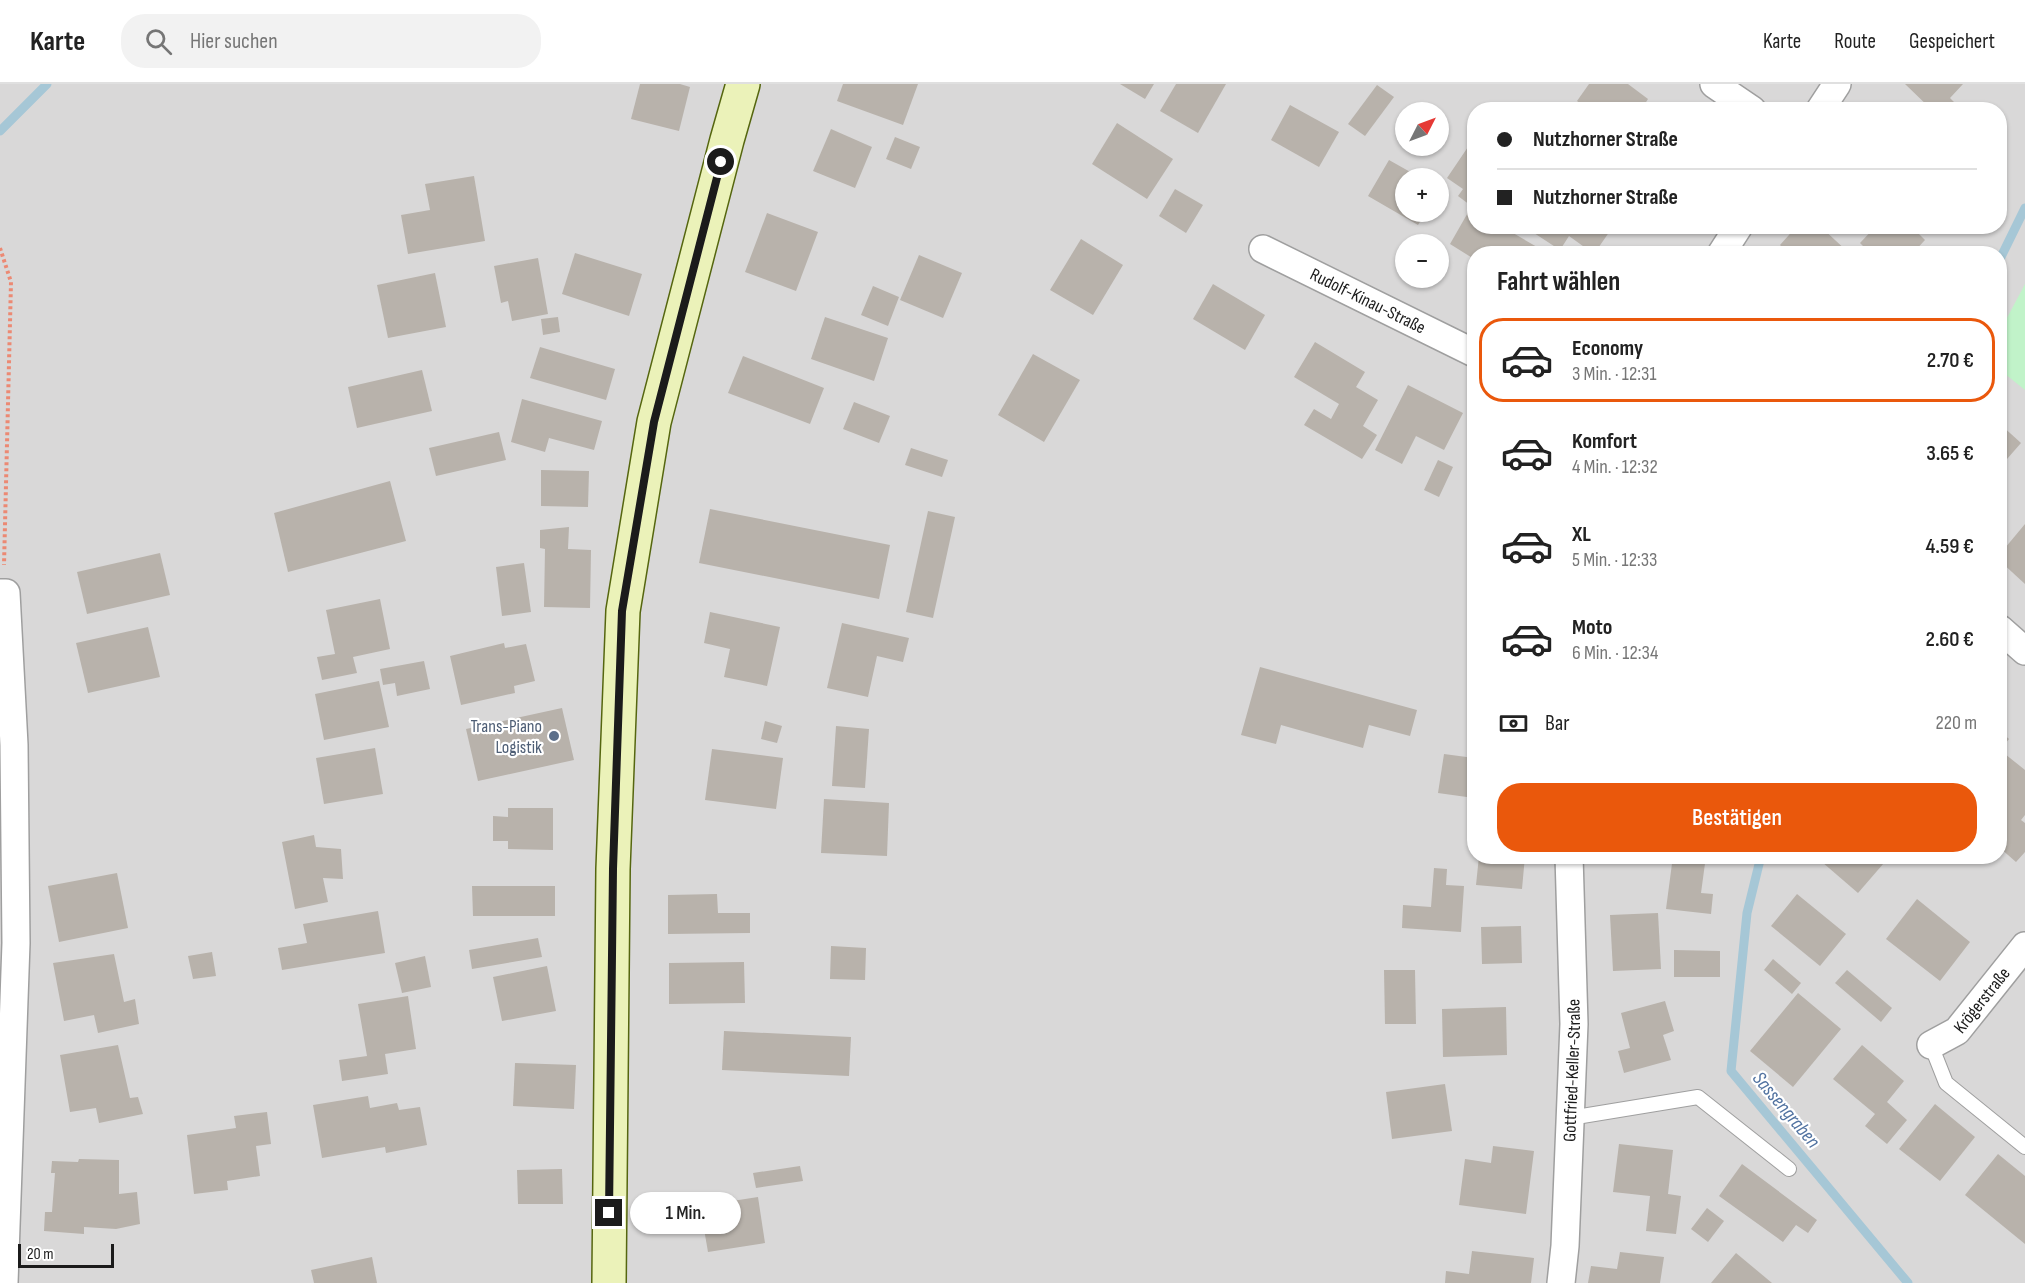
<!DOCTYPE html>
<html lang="de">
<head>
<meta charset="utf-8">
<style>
	body { margin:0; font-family:"Sofia Sans Condensed",sans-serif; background:#f2f2f2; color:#222; height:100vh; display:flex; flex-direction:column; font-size:22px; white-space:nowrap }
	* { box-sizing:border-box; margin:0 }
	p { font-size:20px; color:#767676 }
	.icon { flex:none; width:33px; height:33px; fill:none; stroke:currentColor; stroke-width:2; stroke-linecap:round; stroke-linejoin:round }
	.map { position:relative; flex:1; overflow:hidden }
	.drawer { position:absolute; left:1467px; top:162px; width:540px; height:618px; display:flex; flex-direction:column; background:#fff; border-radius:24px; box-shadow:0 2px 4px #0004 }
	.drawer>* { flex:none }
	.banner { position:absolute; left:1467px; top:18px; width:540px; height:132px; border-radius:24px; box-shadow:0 2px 4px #0004; display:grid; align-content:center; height:132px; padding:0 30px; background:#fff }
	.needle { width:39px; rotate:48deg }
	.tools { position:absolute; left:1395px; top:18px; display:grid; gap:12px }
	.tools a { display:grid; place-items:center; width:54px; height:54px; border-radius:50%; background:#fff; box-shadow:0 2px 4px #0004; font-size:30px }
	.scale { position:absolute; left:18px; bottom:15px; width:96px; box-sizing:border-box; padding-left:6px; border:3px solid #1b1b1b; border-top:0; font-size:16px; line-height:21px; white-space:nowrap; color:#1b1b1b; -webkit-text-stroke:4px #fff; paint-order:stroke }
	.end { position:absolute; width:27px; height:27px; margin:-14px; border:8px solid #1b1b1b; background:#fff; box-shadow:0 0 0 3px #fff }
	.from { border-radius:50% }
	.bubble { position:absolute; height:42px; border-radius:21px; background:#fff; box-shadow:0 2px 4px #0004; font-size:20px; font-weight:600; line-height:42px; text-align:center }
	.banner b { display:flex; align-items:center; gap:21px; height:57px; font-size:22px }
	.banner b+b { border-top:2px solid #e0e0e0 }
	.banner i { width:15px; height:15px; background:#222 }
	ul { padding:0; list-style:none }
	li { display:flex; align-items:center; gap:18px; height:84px; margin:0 12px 9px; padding:0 18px; border:3px solid transparent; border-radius:24px }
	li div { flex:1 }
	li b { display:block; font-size:22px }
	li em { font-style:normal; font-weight:600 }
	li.active { border-color:#ea580c }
	li>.icon { width:54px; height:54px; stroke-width:1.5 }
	h2 { padding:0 30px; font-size:27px; line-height:72px }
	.pay { display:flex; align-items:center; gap:15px; height:66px; padding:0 30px; font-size:22px }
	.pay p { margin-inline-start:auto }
	.action { display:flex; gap:12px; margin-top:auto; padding:12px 30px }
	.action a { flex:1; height:69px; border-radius:24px; background:#ea580c; color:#fff; font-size:24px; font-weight:600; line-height:69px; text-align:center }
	header { display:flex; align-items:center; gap:36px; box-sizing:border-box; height:84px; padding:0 30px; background:#fff; border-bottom:2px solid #e0e0e0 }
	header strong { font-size:28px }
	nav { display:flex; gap:33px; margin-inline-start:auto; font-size:21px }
	.search { width:420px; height:54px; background:#f2f2f2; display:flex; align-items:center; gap:15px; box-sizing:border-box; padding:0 21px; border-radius:24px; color:#767676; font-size:22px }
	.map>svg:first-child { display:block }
	.residential { fill:#d9d8d8; fill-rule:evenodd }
	.park { fill:#c1f3c9 }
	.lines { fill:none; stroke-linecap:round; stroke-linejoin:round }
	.stream { stroke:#a6c7d6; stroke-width:9 }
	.building { fill:#b8b2ab }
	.service-casing { stroke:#9f9f9f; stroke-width:16 }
	.minor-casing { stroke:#9f9f9f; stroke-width:30 }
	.secondary-casing { stroke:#55660f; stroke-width:36 }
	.path { stroke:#ec8973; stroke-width:4; stroke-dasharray:3 3; stroke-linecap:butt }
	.service { stroke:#fff; stroke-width:14 }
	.minor { stroke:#fff; stroke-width:27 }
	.secondary { stroke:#ebf2b9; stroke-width:33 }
	.route { stroke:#1b1b1b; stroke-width:8 }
	.service-dot { fill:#5c6f8a; stroke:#fff; stroke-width:2 }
	.labels { text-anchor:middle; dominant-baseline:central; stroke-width:4.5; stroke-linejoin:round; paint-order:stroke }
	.street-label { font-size:18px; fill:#1b1b1b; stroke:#fff }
	.service-label { font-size:18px; fill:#4e5e75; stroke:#fff; text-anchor:end }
	.water-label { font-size:20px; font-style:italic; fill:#5273a1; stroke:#fff }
</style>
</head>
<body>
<header>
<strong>Karte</strong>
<div class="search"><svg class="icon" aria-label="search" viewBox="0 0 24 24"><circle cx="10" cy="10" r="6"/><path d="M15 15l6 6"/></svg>Hier suchen</div>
<nav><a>Karte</a><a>Route</a><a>Gespeichert</a></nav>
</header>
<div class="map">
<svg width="2025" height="1199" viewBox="0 0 2025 1199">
	<rect width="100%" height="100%" fill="#ece9e2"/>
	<path class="residential" d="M 0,0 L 2025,0 L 2025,1199 L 0,1199 ZM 1474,26 L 2000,26 L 2000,142 L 1474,142 ZM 1406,28 L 1438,28 L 1438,62 L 1406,62 ZM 1406,94 L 1438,94 L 1438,128 L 1406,128 ZM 1406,160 L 1438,160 L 1438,194 L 1406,194 ZM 1474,170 L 2000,170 L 2000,772 L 1474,772 Z"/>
	<path class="park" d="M 2025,200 L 2025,306 L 2000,286 L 2000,247 Z"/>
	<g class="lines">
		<g class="stream">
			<path d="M 0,47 L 47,0"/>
			<path d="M 2000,175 L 2025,124"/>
			<path d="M 1761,772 L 1747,829 L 1731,987 L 1908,1199"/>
		</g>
	</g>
	<g class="building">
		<path d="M 640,0 L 680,0 L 690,3 L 679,47 L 631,35 Z"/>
		<path d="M 843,0 L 918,0 L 903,41 L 837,17 Z"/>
		<path d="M 1120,0 L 1154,0 L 1145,15 Z"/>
		<path d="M 1176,0 L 1226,0 L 1198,49 L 1160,27 Z"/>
		<path d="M 1589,0 L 1628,0 L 1648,15 L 1641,26 L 1589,26 L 1577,17 Z"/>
		<path d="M 1905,0 L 1963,0 L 1950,14 L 1962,26 L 1932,26 Z"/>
		<path d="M 1377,1 L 1394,13 L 1365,52 L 1348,40 Z"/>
		<path d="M 1290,21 L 1339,48 L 1319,83 L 1271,56 Z"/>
		<path d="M 1117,39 L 1173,75 L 1147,115 L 1092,80 Z"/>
		<path d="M 831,45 L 872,63 L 855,104 L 813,87 Z"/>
		<path d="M 895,53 L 920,63 L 911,85 L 886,75 Z"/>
		<path d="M 1470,60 L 1474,63 L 1474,124 L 1458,112 L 1463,105 L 1447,94 Z"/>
		<path d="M 1389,76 L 1421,94 L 1406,94 L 1406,128 L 1426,128 L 1418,141 L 1368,112 Z"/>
		<path d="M 474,92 L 485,157 L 408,170 L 401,131 L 430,126 L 425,100 Z"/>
		<path d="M 1175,105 L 1203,121 L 1186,149 L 1159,132 Z"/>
		<path d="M 1470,125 L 1474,127 L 1474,142 L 1501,142 L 1537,163 L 1533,170 L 1474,170 L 1474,175 L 1450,160 Z"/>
		<path d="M 767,129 L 818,148 L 796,207 L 745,188 Z"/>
		<path d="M 1539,142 L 1608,142 L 1612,144 L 1594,170 L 1569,152 L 1560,166 L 1534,149 Z"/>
		<path d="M 1797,142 L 1820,142 L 1850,170 L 1780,170 L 1784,165 L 1780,161 Z"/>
		<path d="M 1876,142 L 1911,142 L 1925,156 L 1912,170 L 1871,170 L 1860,159 Z"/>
		<path d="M 1081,155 L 1123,181 L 1093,231 L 1050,206 Z"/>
		<path d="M 575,169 L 642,190 L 629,232 L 562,210 Z"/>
		<path d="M 919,171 L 962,189 L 943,234 L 900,216 Z"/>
		<path d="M 538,174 L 548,230 L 512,237 L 508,217 L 501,219 L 494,182 Z"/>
		<path d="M 435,189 L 446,243 L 388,254 L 377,201 Z"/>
		<path d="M 1213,200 L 1265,231 L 1245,266 L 1193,235 Z"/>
		<path d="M 873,202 L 899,213 L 888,242 L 861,231 Z"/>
		<path d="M 558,233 L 560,248 L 543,251 L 541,235 Z"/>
		<path d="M 825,233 L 888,254 L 874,297 L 811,275 Z"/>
		<path d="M 1315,258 L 1365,288 L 1356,303 L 1378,316 L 1363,342 L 1377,351 L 1362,375 L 1304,341 L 1314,325 L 1331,335 L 1339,320 L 1294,293 Z"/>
		<path d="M 540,263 L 615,285 L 606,316 L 530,294 Z"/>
		<path d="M 1033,270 L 1080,296 L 1044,358 L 998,331 Z"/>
		<path d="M 743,272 L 824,304 L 810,340 L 728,309 Z"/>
		<path d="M 422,286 L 432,327 L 357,344 L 348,303 Z"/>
		<path d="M 1408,301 L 1463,329 L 1444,366 L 1416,352 L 1402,380 L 1375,366 Z"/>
		<path d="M 522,315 L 602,337 L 594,366 L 549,354 L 545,368 L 511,358 Z"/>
		<path d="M 854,318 L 890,332 L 879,359 L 843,345 Z"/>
		<path d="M 2000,340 L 2021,359 L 2000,383 Z"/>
		<path d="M 499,348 L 506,376 L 436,392 L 429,364 Z"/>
		<path d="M 911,364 L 948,376 L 942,393 L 905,381 Z"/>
		<path d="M 1438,376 L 1453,383 L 1439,413 L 1424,406 Z"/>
		<path d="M 541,386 L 589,387 L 588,423 L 541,422 Z"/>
		<path d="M 390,397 L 406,457 L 288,488 L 274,429 Z"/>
		<path d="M 710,425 L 890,461 L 879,515 L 699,479 Z"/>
		<path d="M 928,427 L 955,433 L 933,534 L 906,528 Z"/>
		<path d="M 2025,440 L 2025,500 L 2000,477 L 2000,470 Z"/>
		<path d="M 569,443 L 568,465 L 591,466 L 590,524 L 544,523 L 545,465 L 540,464 L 540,446 Z"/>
		<path d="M 160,469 L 170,511 L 87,530 L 77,488 Z"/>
		<path d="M 524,479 L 531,528 L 502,532 L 496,483 Z"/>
		<path d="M 380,515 L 390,565 L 353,573 L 357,589 L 322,596 L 317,573 L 335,570 L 326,526 Z"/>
		<path d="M 710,528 L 780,543 L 767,602 L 724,593 L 730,565 L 704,559 Z"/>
		<path d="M 842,539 L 909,554 L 903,578 L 877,572 L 868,613 L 827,604 Z"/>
		<path d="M 148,543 L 160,593 L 88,609 L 76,559 Z"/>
		<path d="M 504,559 L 505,564 L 526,560 L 535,597 L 514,602 L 515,609 L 461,621 L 450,572 Z"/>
		<path d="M 424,577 L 430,605 L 397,612 L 395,599 L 383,601 L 380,585 Z"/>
		<path d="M 1260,583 L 1417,626 L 1410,652 L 1369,641 L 1363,664 L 1281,641 L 1276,660 L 1241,651 Z"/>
		<path d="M 379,597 L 389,643 L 324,656 L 315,610 Z"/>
		<path d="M 562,624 L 574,676 L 478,697 L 466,645 Z"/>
		<path d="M 765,637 L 782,642 L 777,659 L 761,655 Z"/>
		<path d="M 836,642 L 869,645 L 865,704 L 832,702 Z"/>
		<path d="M 2000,647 L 2009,655 L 2000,666 L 2025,686 L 2025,731 L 2021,736 L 2025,739 L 2025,768 L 2016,778 L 2000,764 Z"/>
		<path d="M 375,664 L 383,710 L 324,720 L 316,674 Z"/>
		<path d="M 712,665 L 783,674 L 776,725 L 705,716 Z"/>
		<path d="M 1444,670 L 1474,674 L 1474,714 L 1438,709 Z"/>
		<path d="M 824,715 L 889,719 L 887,772 L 821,769 Z"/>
		<path d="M 508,724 L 553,724 L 553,766 L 508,765 L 508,757 L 493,757 L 493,732 L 508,733 Z"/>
		<path d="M 314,751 L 316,763 L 341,765 L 343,795 L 323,794 L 328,818 L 295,825 L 282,758 Z"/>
		<path d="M 1479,772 L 1525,772 L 1522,805 L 1476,801 Z"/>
		<path d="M 1673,772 L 1706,772 L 1701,809 L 1713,810 L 1711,830 L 1666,825 Z"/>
		<path d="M 1815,772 L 1890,772 L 1858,809 Z"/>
		<path d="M 1434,784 L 1447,785 L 1446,801 L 1464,802 L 1461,848 L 1402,844 L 1403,821 L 1431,823 Z"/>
		<path d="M 117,789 L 128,844 L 59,858 L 48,802 Z"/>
		<path d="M 472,802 L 555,802 L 555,832 L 473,832 Z"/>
		<path d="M 717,810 L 718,829 L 750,829 L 750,849 L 668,850 L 668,811 Z"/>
		<path d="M 1797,810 L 1846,850 L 1820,882 L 1771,842 Z"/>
		<path d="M 1917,815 L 1970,858 L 1940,897 L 1886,855 Z"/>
		<path d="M 378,827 L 385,869 L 282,886 L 278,864 L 307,859 L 303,840 Z"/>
		<path d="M 1658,829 L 1661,885 L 1613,887 L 1610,831 Z"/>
		<path d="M 1521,842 L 1522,879 L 1482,880 L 1481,843 Z"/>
		<path d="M 538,854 L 542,873 L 472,885 L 469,866 Z"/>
		<path d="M 831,862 L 866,864 L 865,896 L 830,895 Z"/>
		<path d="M 1674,866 L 1720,867 L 1720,893 L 1674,893 Z"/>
		<path d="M 212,868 L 216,892 L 193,895 L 188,872 Z"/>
		<path d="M 114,870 L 124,918 L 135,915 L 139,940 L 98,949 L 94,931 L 64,937 L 53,879 Z"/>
		<path d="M 425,872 L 431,903 L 402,909 L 395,879 Z"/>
		<path d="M 1773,875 L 1801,899 L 1792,910 L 1764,886 Z"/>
		<path d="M 744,878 L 745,919 L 669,920 L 669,879 Z"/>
		<path d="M 547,882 L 556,927 L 502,937 L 493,893 Z"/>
		<path d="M 1384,886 L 1415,886 L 1416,940 L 1385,940 Z"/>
		<path d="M 1847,886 L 1892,924 L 1881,938 L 1835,899 Z"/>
		<path d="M 1798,909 L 1841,945 L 1793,1003 L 1750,967 Z"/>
		<path d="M 408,912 L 416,965 L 385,970 L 388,990 L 342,997 L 339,976 L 367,972 L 358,920 Z"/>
		<path d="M 1665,917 L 1674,947 L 1663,951 L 1671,976 L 1624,989 L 1618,967 L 1630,964 L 1621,929 Z"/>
		<path d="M 1506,923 L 1507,971 L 1443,973 L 1442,925 Z"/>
		<path d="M 724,947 L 851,953 L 849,992 L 722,986 Z"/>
		<path d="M 118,961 L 130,1014 L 138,1013 L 143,1030 L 99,1039 L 96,1024 L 70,1028 L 60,971 Z"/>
		<path d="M 1862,961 L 1904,997 L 1887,1018 L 1907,1036 L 1887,1060 L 1865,1042 L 1875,1030 L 1833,995 Z"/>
		<path d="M 515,979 L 576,981 L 574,1025 L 513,1022 Z"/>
		<path d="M 1445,1000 L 1452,1047 L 1392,1055 L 1386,1008 Z"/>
		<path d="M 368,1012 L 370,1024 L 397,1019 L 399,1026 L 420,1023 L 427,1061 L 386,1069 L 385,1063 L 322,1074 L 313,1021 Z"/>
		<path d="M 1935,1020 L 1975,1053 L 1940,1097 L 1899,1065 Z"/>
		<path d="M 267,1028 L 271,1060 L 256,1062 L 260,1092 L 227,1097 L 228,1106 L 194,1110 L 187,1051 L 236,1044 L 234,1032 Z"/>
		<path d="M 1619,1060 L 1673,1066 L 1668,1110 L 1681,1112 L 1676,1150 L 1646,1147 L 1650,1112 L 1613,1108 Z"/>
		<path d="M 1493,1062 L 1534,1067 L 1526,1130 L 1459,1121 L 1465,1075 L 1491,1079 Z"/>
		<path d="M 1998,1070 L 2025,1092 L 2025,1160 L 1965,1111 Z"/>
		<path d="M 79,1075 L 119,1076 L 119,1110 L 137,1108 L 140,1140 L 116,1145 L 84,1143 L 84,1150 L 44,1147 L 45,1128 L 52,1128 L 55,1089 L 51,1089 L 52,1077 L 78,1078 Z"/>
		<path d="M 1742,1080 L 1817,1136 L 1808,1149 L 1796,1141 L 1783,1158 L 1719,1112 Z"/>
		<path d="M 800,1082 L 803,1097 L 756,1104 L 753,1089 Z"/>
		<path d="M 562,1085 L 563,1120 L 518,1120 L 517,1086 Z"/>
		<path d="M 758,1113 L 765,1159 L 708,1168 L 700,1122 Z"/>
		<path d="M 1707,1124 L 1724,1137 L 1708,1158 L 1691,1145 Z"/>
		<path d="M 1472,1167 L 1534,1174 L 1531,1199 L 1445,1199 L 1446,1187 L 1469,1190 Z"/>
		<path d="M 1620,1168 L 1664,1173 L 1660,1199 L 1588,1199 L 1591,1182 L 1617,1185 Z"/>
		<path d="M 1736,1169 L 1772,1199 L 1711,1199 Z"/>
		<path d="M 372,1173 L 377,1199 L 314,1199 L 311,1186 Z"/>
	</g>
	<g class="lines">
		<g class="service-casing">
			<g id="service">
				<path d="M 1931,961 L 1946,999 L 2025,1063"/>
				<path d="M 1570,1034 L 1698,1013 L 1789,1085"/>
			</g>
		</g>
		<g class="minor-casing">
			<g id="minor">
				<path d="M 1714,0 L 1752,26"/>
				<path d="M 1820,26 L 1837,0"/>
				<path id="s1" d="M 1263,165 L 1474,269"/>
				<path d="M 1721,170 L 1739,142"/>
				<path d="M 0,509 L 6,509 L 14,661 L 16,859 L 4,1199"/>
				<path d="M 2000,545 L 2025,567"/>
				<path id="s2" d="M 1931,961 L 1957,947 L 2025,862"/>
				<path id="s3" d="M 1561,1199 L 1565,1162 L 1574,940 L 1569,772"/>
			</g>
		</g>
		<g class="secondary-casing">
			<path id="secondary" d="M 609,1199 L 613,785 L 623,527 L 654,338 L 727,56 L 743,0"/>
		</g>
		<path class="path" d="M 0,164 L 11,198 L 4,481"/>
		<use href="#service" class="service"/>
		<use href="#minor" class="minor"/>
		<use href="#secondary" class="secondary"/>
	</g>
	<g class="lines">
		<path class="route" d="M 609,1129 L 613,785 L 622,527 L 654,338 L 721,78"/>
	</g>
	<circle class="service-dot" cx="554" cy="652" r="6"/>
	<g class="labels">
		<g class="street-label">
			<text stroke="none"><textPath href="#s1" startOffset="117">Rudolf-Kinau-Straße</textPath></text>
			<text stroke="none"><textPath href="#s2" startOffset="69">Krögerstraße</textPath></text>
			<text stroke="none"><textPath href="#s3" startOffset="213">Gottfried-Keller-Straße</textPath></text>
		</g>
		<g class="service-label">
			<text x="542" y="642">Trans-Piano<tspan x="542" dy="21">Logistik</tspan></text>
		</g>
		<g class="water-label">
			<text transform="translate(1786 1026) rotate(50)">Sassengraben</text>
		</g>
	</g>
</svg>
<div class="tools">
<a><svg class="needle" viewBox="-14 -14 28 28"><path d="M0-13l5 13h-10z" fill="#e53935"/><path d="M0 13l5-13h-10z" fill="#767676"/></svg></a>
<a>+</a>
<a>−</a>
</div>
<div class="scale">20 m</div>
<i class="end from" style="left:721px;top:78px"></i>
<i class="end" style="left:609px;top:1129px"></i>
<div class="bubble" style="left:630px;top:1108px;width:111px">1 Min.</div>
<div class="banner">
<b><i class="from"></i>Nutzhorner Straße</b>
<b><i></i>Nutzhorner Straße</b>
</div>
<section class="drawer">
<h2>Fahrt wählen</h2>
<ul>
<li class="active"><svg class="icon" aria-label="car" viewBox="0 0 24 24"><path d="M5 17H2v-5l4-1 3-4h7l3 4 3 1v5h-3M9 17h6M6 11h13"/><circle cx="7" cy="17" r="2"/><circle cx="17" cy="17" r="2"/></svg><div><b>Economy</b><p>3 Min. · 12:31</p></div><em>2.70 €</em></li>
<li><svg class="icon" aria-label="car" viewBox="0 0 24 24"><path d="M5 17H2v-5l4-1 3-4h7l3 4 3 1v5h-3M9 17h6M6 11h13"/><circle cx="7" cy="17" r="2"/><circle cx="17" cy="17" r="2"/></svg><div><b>Komfort</b><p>4 Min. · 12:32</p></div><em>3.65 €</em></li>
<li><svg class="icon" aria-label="car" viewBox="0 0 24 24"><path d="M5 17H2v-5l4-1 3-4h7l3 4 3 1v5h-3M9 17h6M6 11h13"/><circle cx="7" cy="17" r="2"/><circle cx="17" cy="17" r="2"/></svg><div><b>XL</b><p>5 Min. · 12:33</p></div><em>4.59 €</em></li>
<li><svg class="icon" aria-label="car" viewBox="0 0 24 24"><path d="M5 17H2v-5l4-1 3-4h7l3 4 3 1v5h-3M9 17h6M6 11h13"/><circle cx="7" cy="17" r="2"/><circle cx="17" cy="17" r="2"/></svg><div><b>Moto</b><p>6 Min. · 12:34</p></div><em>2.60 €</em></li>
</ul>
<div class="pay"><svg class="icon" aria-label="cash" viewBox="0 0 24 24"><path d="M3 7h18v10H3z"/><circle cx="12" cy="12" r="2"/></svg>Bar<p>220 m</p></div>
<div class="action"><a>Bestätigen</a></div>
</section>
</div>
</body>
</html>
